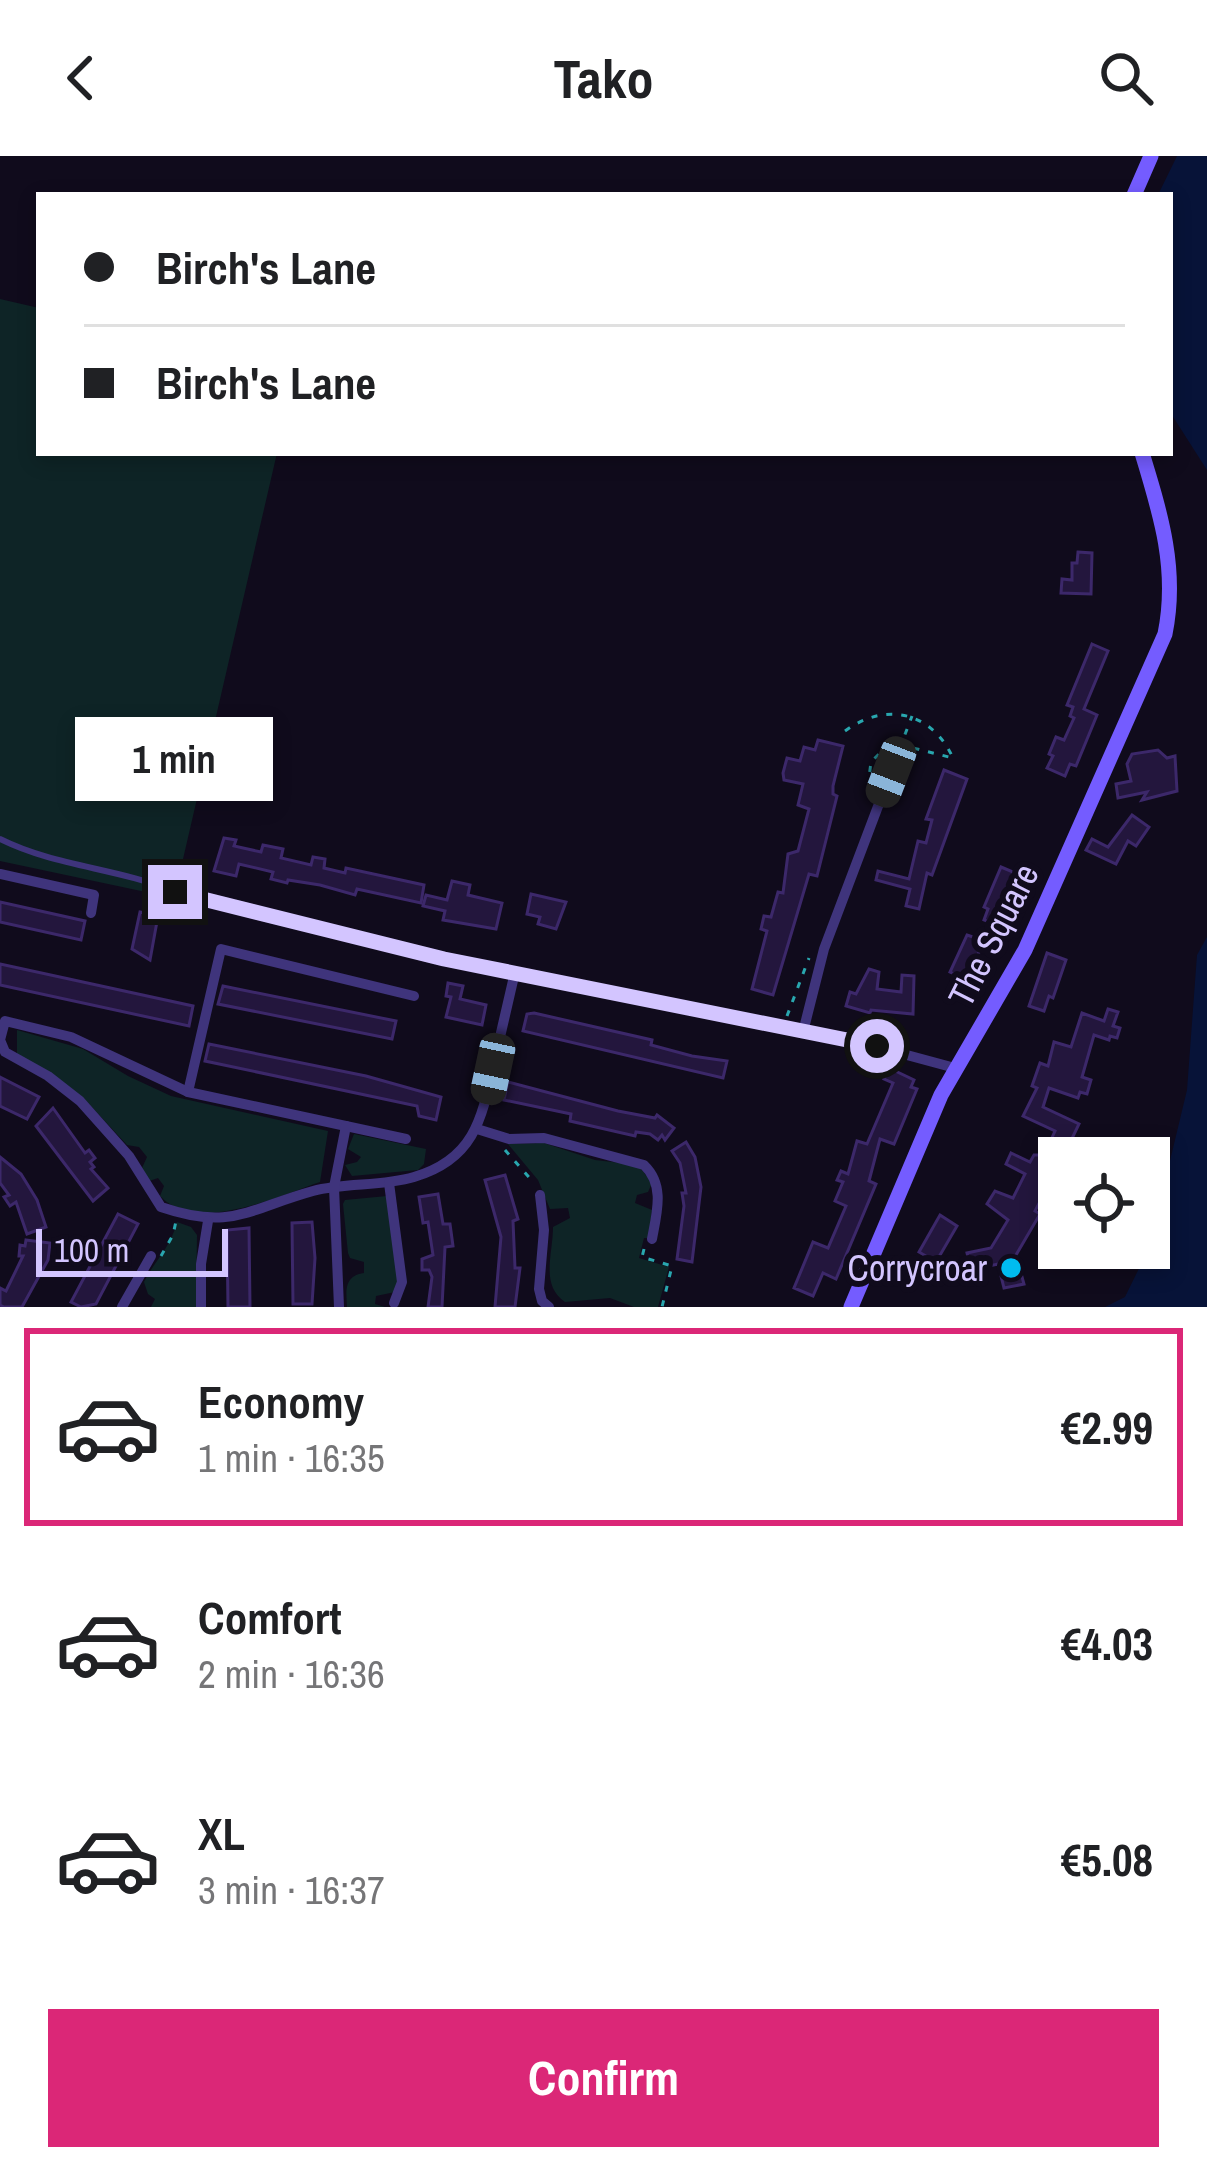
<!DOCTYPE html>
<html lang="en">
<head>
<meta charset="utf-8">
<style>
	body { margin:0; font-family:"Archivo Narrow",sans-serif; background:#f2f2f2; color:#202124; height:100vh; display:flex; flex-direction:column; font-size:45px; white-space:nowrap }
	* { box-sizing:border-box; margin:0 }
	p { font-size:39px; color:#757577 }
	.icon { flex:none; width:66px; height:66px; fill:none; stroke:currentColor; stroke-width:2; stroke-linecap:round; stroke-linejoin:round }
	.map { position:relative; height:1151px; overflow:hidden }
	.drawer { display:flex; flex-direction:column; background:#fff; flex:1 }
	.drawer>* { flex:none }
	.hud { position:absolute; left:36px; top:36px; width:1137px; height:264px; border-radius:0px; box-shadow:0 6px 18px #0003; display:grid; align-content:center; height:264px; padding:0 48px; background:#fff }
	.controls { position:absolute; left:1038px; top:981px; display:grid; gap:24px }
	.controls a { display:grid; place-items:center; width:132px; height:132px; border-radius:0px; background:#fff; box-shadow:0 6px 18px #0003; font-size:60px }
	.scale { position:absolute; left:36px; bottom:30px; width:192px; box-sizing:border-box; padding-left:12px; border:6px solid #d3c5ff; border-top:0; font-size:33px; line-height:42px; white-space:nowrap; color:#d3c5ff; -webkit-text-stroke:9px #100b1c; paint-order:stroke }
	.end { position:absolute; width:54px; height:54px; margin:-27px; border:15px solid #d3c5ff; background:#111; box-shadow:0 0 0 6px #111 }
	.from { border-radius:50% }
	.bubble { position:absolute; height:84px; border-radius:0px; background:#fff; box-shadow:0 6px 18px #0003; font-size:39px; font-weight:800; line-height:84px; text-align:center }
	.car { position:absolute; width:36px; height:72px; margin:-36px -18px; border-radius:15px; box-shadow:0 0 9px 3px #0007; background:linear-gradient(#222 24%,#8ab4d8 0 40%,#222 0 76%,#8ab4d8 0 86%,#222 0) }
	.hud b { display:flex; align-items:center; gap:42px; height:114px; font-size:45px }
	.hud b+b { border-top:3px solid #e0e0e0 }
	.hud i { width:30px; height:30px; background:#202124 }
	ul { padding:21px 0 0; list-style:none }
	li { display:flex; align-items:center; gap:36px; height:198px; margin:0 24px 18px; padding:0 24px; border:6px solid transparent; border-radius:0px }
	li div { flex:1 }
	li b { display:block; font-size:45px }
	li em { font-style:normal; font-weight:800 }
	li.selected { border-color:#db2777 }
	li>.icon { width:108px; height:108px; stroke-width:1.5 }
	.cta { display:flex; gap:24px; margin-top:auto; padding:24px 48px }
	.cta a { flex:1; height:138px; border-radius:0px; background:#db2777; color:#fff; font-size:48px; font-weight:800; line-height:138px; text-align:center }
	header { display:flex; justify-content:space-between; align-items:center; height:156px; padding:0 48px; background:#fff; font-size:54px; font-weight:800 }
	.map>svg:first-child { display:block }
	.green { fill:#0e2426 }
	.water { fill:#071338 }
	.building { fill:#23163d; stroke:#3c286a; stroke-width:3 }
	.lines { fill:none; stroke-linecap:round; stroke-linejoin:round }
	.path { stroke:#29a7af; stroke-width:3; stroke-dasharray:6 9; stroke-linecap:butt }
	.lane { stroke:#3f347c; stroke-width:6 }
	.street { stroke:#3f347c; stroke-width:10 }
	.secondary { stroke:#745cff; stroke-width:15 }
	.route { stroke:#d3c5ff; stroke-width:15 }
	.poi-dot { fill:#00bcf0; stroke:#100b1c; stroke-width:4.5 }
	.labels { text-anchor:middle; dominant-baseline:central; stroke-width:12; stroke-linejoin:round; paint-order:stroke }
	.street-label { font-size:36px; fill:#d3c5ff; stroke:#100b1c }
	.poi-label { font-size:36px; fill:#d3c5ff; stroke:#100b1c; text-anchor:end }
</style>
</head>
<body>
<header><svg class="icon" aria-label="back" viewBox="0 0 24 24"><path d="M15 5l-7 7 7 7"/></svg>Tako<svg class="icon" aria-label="search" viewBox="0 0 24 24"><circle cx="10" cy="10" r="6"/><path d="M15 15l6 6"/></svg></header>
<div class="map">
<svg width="1207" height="1151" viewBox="0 0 1207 1151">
	<rect width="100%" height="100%" fill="#100b1c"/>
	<g class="green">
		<path d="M 0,143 L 39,152 L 39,297 L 277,297 L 174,742 L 0,705 Z"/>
		<path d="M 17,874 L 83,893 L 128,920 L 171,940 L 328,975 L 320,1026 C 279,1040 196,1079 160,1040 L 164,1030 L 158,1022 L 149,1025 L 142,1012 L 147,1001 L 139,991 L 127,989 L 88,947 L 17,898 Z"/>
		<path d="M 354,978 L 426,993 L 424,1008 L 418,1014 L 352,1020 L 345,1009 L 357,1006 L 361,1001 L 348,993 Z"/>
		<path d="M 544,987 L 595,1004 L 638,1009 L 652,1027 L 648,1036 L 637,1039 L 635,1047 L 652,1054 L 649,1082 L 644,1082 L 639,1102 L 669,1111 L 658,1151 L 634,1151 L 610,1142 L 565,1146 C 540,1129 553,1098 553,1071 L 570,1062 L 568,1052 L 550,1053 L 538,1024 L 508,988 Z"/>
		<path d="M 387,1040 L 399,1131 L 395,1136 L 376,1140 L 375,1148 L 385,1151 L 347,1151 C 346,1134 344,1120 364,1117 L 364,1106 L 350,1102 L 348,1097 L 343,1048 L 345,1044 Z"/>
		<path d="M 177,1066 L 191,1071 L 197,1079 L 196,1151 L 151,1151 L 155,1143 L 148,1138 L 144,1126 C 155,1104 171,1091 177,1066 Z"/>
	</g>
	<g class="water">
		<path d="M 1177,0 L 1207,0 L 1207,314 L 1170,256 L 1170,39 L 1158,39 Z"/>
		<path d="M 1207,781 L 1207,1151 L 1105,1151 L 1125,1141 L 1149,1092 L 1187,934 L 1197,799 Z"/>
	</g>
	<g class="building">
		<path d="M 1078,396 L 1092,397 L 1091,438 L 1061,437 L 1062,423 L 1072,424 L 1072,407 L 1077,407 Z"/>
		<path d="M 1092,488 L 1108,495 L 1084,553 L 1097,559 L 1076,610 L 1070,608 L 1065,620 L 1047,612 L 1053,600 L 1049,598 L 1056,581 L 1064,584 L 1074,562 L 1070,560 L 1073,551 L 1067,549 Z"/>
		<path d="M 818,584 L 843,590 L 833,630 L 833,638 L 837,640 L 817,720 L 809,718 L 773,839 L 752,833 L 767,775 L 761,773 L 764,760 L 771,761 L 778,736 L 783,737 L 788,698 L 798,695 L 809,653 L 798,649 L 803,628 L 784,624 L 783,617 L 787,602 L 800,605 L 804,591 L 815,594 Z"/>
		<path d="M 1158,594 L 1167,602 L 1175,600 L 1177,635 L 1142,644 L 1147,636 L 1118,642 L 1116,628 L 1131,625 L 1127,608 L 1132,598 Z"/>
		<path d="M 944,614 L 967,623 L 932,719 L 927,717 L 919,753 L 906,750 L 910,733 L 876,724 L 878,715 L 909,723 L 918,685 L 926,687 L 932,664 L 926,663 Z"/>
		<path d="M 1132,659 L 1149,671 L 1136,690 L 1128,685 L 1116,708 L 1086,694 L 1092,683 L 1108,691 Z"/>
		<path d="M 224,682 L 236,684 L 234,690 L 261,696 L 263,689 L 283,693 L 281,702 L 311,709 L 313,701 L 325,703 L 324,712 L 345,717 L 346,712 L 424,729 L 421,747 L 357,733 L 355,739 L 320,729 L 288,724 L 287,727 L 271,723 L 273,716 L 239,708 L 236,720 L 214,715 Z"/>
		<path d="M 1001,711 L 1018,718 L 997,769 L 984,764 L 988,753 L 984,751 Z"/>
		<path d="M 452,725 L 470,729 L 468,739 L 502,747 L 496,773 L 443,764 L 445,755 L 423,750 L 426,739 L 447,744 Z"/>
		<path d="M 531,738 L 566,746 L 556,773 L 538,768 L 540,761 L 527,758 Z"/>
		<path d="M 0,746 L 85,765 L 81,784 L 0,766 Z"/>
		<path d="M 140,756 L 158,760 L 150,804 L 132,793 Z"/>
		<path d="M 967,779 L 985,785 L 965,823 L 950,816 Z"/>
		<path d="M 1047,797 L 1066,804 L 1053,842 L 1049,840 L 1044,855 L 1029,850 Z"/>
		<path d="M 0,808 L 193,850 L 189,870 L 0,829 Z"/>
		<path d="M 869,813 L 879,816 L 877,833 L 901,836 L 902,819 L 914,820 L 913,858 L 871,854 L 870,857 L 846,850 L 850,836 L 856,838 Z"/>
		<path d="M 448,827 L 463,830 L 460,843 L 486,849 L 482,869 L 446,861 L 451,841 L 446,840 Z"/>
		<path d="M 223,830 L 396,865 L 392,883 L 218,848 Z"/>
		<path d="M 1108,853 L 1118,856 L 1113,870 L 1120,872 L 1117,882 L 1110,880 L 1109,884 L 1094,879 L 1082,921 L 1091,924 L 1087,938 L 1080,936 L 1078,942 L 1049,932 L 1043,951 L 1079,968 L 1066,995 L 1059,992 L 1059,1010 L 1035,1055 L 1040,1058 L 1016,1099 L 1024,1128 L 1004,1132 L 998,1108 L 971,1114 L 967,1097 L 991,1092 L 1008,1064 L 987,1048 L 995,1035 L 1013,1042 L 1025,1018 L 1006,1008 L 1011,997 L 1030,1006 L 1034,999 L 1044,999 L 1055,975 L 1023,960 L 1037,932 L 1032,930 L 1040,907 L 1048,910 L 1054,886 L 1071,891 L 1082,857 L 1104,865 Z"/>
		<path d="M 534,857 L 652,884 L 651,889 L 692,900 L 727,905 L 723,922 L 523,875 L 527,858 Z"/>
		<path d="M 209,888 L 366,920 L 441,941 L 436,964 L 419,960 L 417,950 L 205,905 Z"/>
		<path d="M 889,912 L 914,924 L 911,931 L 917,933 L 894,988 L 880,983 L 869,1025 L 876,1028 L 836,1123 L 823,1117 L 813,1140 L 794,1132 L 813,1086 L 828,1092 L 846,1050 L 835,1045 L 843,1026 L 837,1024 L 841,1015 L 848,1018 L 857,985 L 867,988 L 893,927 L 884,923 Z"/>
		<path d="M 0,921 L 39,941 L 27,963 L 0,950 Z"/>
		<path d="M 508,926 L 618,955 L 655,962 L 657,959 L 674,972 L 665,984 L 662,979 L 658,984 L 650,978 L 636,976 L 635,980 L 570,965 L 571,958 L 504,944 Z"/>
		<path d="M 53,952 L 85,997 L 89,994 L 95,1002 L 90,1006 L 94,1011 L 91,1013 L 108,1032 L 93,1045 L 36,970 Z"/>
		<path d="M 686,986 L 695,1001 L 701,1031 L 692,1106 L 677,1103 L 684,1050 L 682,1037 L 686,1037 L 680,1007 L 672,995 Z"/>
		<path d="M 0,1001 L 21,1018 L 37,1044 L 46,1071 L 27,1078 L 16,1046 L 10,1050 L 4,1041 L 9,1039 L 0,1027 Z"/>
		<path d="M 505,1019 L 518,1063 L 513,1065 L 515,1112 L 520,1112 L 515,1151 L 495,1151 L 501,1081 L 485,1024 Z"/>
		<path d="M 438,1038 L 443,1068 L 450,1068 L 453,1090 L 445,1091 L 442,1151 L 428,1151 L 432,1121 L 429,1114 L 422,1114 L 422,1103 L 433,1099 L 428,1066 L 423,1067 L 419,1041 Z"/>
		<path d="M 118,1058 L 138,1068 L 96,1148 L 81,1151 L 71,1146 Z"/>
		<path d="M 940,1059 L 957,1070 L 936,1106 L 919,1096 Z"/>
		<path d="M 312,1066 L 315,1102 L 312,1148 L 293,1148 L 292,1067 Z"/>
		<path d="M 249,1072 L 250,1151 L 228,1151 L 227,1074 Z"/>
		<path d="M 26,1084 L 50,1087 L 48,1104 L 22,1151 L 4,1151 L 0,1149 L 0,1132 L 6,1135 L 23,1100 L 19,1100 L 20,1089 L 25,1090 Z"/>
	</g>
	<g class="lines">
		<g class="path">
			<path d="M 845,575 C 886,545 932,556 953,602 L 901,589 L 912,560"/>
			<path d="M 873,630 L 869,622 L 871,606 L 881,596 L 899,595"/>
			<path d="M 787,860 L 809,802"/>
			<path d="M 505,994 L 534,1027"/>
			<path d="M 644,1093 L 642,1101 L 672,1110 L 662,1151"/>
			<path d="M 161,1100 L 173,1079 L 176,1065"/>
		</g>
		<path class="lane" d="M 0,683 C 56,711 119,712 175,736"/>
		<g class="street">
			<path d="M 0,718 L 94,739 L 91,757"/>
			<path d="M 175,736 L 444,803 L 855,885 L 955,912"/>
			<path d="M 803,876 L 824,793 L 891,616"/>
			<path d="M 188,936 L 221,793 L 414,840"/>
			<path d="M 477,973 L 509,983 L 544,982 L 644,1009 C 665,1029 657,1056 652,1083"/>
			<path d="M 406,983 L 188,936 L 71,881 L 5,865 L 0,884 L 5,896 L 48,920 L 80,945 L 129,1000 L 161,1051 C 231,1075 248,1053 313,1035 C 346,1026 381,1031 414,1021 C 475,1003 482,962 494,907 C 501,877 508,847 515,816"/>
			<path d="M 389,1027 L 402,1126 L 394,1147"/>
			<path d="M 540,1039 L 544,1074 L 539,1133 L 542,1145 L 549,1151"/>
			<path d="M 122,1151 L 151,1100"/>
			<path d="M 201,1151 L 201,1108 L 208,1065"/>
			<path d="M 339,1151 L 334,1031 L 346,970"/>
		</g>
		<g class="secondary">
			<path d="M 1134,39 L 1151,0"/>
			<path d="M 851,1151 L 941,939 L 1025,794 L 1165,478 C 1178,414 1161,359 1142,297"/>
		</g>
	</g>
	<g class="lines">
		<path class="route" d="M 175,736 L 444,803 L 877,890"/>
	</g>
	<circle class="poi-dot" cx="1011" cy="1112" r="12"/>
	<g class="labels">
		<g class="street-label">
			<text transform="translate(993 779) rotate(-63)">The Square</text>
		</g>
		<g class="poi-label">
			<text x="987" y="1112">Corrycroar</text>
		</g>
	</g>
</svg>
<div class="controls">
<a><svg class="icon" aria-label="locate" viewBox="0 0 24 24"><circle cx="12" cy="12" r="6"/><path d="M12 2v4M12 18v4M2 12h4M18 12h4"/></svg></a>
</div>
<div class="scale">100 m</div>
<i class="end from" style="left:877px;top:890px"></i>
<i class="end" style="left:175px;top:736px"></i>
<div class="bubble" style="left:75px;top:561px;width:198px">1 min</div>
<i class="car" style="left:891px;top:616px;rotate:201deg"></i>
<i class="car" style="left:493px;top:913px;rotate:192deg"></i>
<div class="hud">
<b><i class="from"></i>Birch's Lane</b>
<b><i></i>Birch's Lane</b>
</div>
</div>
<section class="drawer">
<ul>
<li class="selected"><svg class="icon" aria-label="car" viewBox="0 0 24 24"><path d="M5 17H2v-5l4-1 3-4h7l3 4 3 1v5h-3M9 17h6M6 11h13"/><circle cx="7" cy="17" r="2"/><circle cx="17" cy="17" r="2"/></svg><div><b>Economy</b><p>1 min · 16:35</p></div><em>€2.99</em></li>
<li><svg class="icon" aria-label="car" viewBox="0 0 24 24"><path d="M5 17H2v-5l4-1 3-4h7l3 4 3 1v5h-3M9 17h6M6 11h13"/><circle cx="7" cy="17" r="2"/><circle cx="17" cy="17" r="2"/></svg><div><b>Comfort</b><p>2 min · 16:36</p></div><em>€4.03</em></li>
<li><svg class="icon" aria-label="car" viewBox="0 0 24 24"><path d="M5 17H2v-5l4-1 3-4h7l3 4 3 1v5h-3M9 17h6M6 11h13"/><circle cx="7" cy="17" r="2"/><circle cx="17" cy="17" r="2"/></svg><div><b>XL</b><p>3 min · 16:37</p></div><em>€5.08</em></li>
</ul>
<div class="cta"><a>Confirm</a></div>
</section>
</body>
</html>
